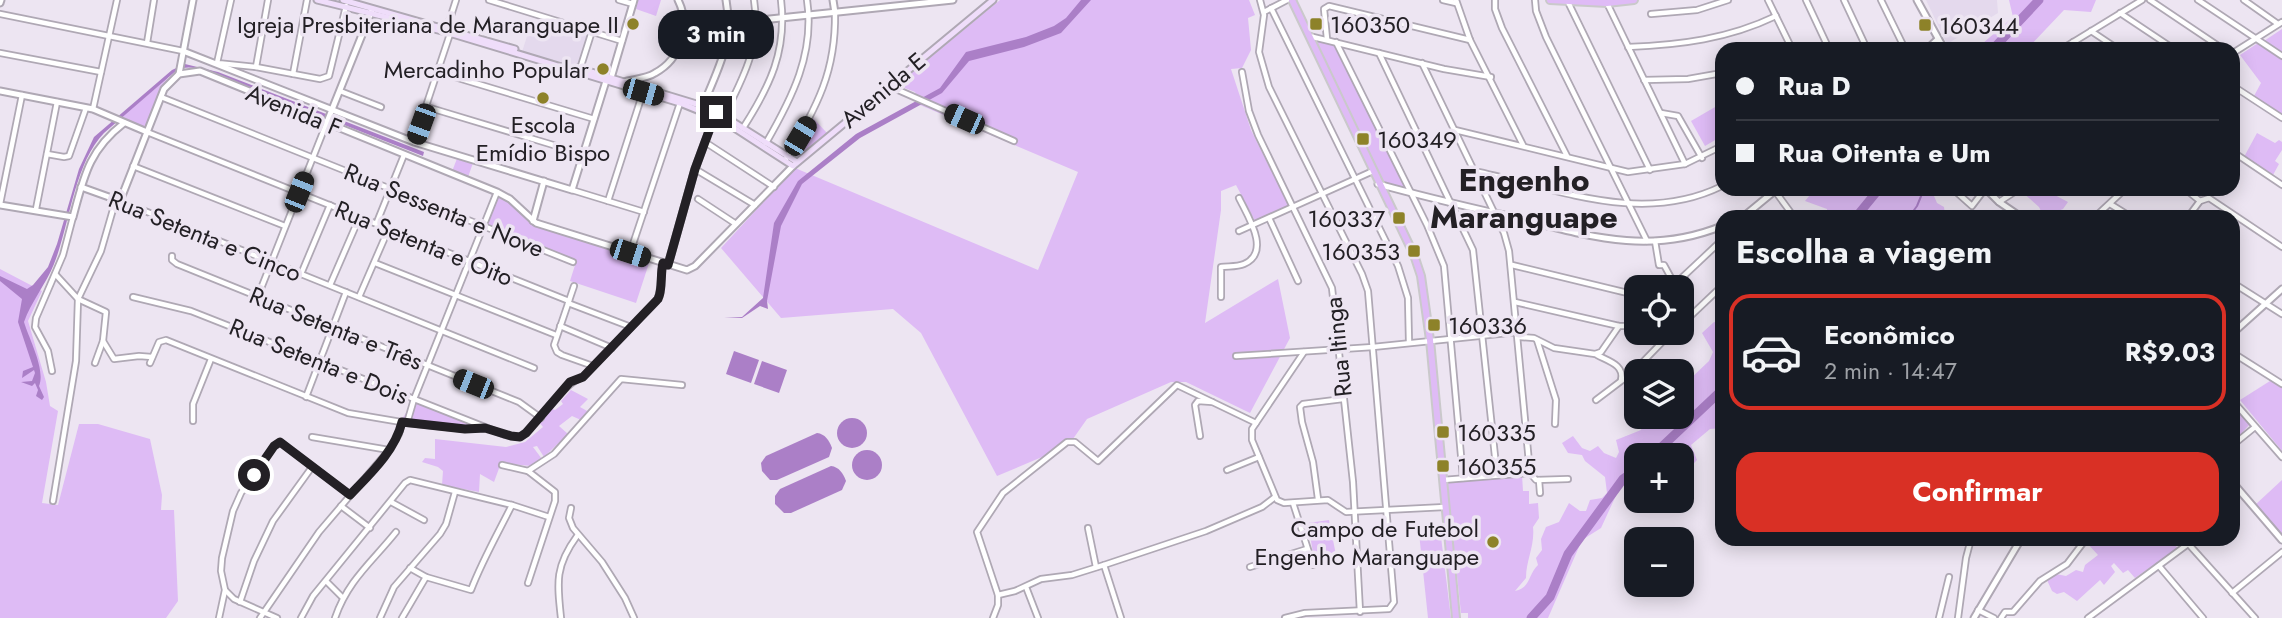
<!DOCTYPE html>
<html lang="pt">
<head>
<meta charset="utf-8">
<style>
	body { margin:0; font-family:Jost,sans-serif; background:#20242c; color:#f1f3f6; height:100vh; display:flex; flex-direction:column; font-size:26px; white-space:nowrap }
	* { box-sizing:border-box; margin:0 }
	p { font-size:23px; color:#9ea1a6 }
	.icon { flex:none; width:38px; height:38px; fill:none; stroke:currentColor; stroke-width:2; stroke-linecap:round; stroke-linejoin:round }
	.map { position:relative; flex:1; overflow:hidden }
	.panel { position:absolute; left:1715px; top:210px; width:525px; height:336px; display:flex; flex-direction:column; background:#171b24; border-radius:21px; box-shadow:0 4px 18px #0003 }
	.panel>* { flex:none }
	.banner { position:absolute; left:1715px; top:42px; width:525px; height:154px; border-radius:21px; box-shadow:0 4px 18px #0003; display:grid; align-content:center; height:154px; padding:0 21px; background:#171b24 }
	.controls { position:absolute; left:1624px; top:275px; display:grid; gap:14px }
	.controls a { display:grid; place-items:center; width:70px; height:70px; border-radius:14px; background:#171b24; box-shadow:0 4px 18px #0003; font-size:35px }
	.end { position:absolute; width:32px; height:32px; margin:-16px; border:9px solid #232025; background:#fff; box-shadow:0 0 0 4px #fff }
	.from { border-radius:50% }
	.bubble { position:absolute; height:49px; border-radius:21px; background:#171b24; box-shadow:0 4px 18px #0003; font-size:23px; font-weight:700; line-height:49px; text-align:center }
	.car { position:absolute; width:21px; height:42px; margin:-21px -10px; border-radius:9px; box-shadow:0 0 5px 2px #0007; background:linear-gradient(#222 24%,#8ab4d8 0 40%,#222 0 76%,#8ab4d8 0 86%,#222 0) }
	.banner b { display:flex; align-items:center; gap:24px; height:66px; font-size:26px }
	.banner b+b { border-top:2px solid #363941 }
	.banner i { width:18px; height:18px; background:#f1f3f6 }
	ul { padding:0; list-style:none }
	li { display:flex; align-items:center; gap:21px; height:116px; margin:0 14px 10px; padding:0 7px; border:4px solid transparent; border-radius:21px }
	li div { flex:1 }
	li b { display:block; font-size:26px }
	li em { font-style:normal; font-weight:700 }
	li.current { border-color:#d93025 }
	li>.icon { width:63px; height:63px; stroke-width:1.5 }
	h2 { padding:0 21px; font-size:32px; line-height:84px }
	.cta { display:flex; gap:14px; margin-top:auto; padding:14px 21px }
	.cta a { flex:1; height:80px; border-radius:21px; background:#d93025; color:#fff; font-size:28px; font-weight:700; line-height:80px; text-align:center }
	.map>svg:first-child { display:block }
	.built { fill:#e4d9ed }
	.green { fill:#debbf5 }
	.water { fill:#ab7fc7 }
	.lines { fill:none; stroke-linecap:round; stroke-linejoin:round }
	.stream { stroke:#ab7fc7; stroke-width:2 }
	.river { stroke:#ab7fc7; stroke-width:9 }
	.minor-casing { stroke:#afa8b4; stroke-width:8 }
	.tertiary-casing { stroke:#afa8b4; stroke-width:9 }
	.secondary-casing { stroke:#afa8b4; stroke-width:9 }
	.primary-casing { stroke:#cac9cb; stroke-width:10 }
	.minor { stroke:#fff; stroke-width:4.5 }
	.tertiary { stroke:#fff; stroke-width:5 }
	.secondary { stroke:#efddfa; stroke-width:5 }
	.primary { stroke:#dfbbf6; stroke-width:6 }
	.route { stroke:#232025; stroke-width:9 }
	.poi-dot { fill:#8d8229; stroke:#ede5f2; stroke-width:2.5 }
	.labels { text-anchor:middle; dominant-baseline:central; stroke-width:7; stroke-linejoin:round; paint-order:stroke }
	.poi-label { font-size:24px; fill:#232025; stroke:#ede5f2; text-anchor:start }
	.street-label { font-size:24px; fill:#232025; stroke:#ede5f2 }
	.district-label { font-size:32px; font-weight:bold; fill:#232025; stroke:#ede5f2 }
</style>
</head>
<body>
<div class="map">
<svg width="2282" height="618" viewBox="0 0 2282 618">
	<rect width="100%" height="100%" fill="#ede5f2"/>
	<g class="built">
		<path d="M 1926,0 L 1997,0 L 1998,13 L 1947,44 Z"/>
		<path d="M 539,15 L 591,31 L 579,69 L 522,52 L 529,30 L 535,31 Z"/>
	</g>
	<g class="green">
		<path d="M 638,0 L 661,0 L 656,16 L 636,9 Z"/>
		<path d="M 1000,0 L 1249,0 L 1255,15 L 1248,18 L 1251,50 L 1242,68 L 1231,69 L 1251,130 L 1289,206 L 1255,221 L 1236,185 L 1221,191 L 1221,210 L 1205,323 L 1278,279 L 1290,338 L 1250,413 L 1186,382 L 1171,382 L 1087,419 L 1068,446 L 997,476 L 921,333 L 893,309 L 781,318 L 721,248 L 795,168 L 1038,270 L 1078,172 L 920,105 L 915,92 L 897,85 Z"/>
		<path d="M 2009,0 L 2096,0 L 2091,12 L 2064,10 L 2027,49 L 1982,49 L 1982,44 L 2013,17 Z"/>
		<path d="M 2282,29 L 2282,52 L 2264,41 Z"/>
		<path d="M 1309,36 L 1336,43 L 1406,190 L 1378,184 Z"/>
		<path d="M 2258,43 L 2282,58 L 2282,114 L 2254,96 L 2261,83 L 2240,55 Z"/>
		<path d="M 168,78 L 145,131 L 119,119 Z"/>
		<path d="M 1722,103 L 1722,136 L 1705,146 L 1691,121 Z"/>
		<path d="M 812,117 L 827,133 L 795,159 L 790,155 Z"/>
		<path d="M 2257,133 L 2275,143 L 2279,140 L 2282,142 L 2282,150 L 2275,161 L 2279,164 L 2273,175 L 2244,157 Z"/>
		<path d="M 458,156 L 474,160 L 467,180 L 451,174 Z"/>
		<path d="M 1815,189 L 1931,189 L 1937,203 L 1944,207 L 1945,214 L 1942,217 L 1827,217 L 1827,209 L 1805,201 Z"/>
		<path d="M 2025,189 L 2038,189 L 2042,195 L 2051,193 L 2068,202 L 2063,209 L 2044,217 L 2039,207 L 2021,191 Z"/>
		<path d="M 498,192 L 534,222 L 650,260 L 636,303 L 570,281 L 576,262 L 484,226 Z"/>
		<path d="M 0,269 L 42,291 L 28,321 L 46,382 L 50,406 L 58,411 L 42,503 L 58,505 L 79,424 L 98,424 L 150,439 L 162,495 L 161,510 L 174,510 L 178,601 L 166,618 L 0,618 Z"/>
		<path d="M 1714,322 L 1722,323 L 1722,428 L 1710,429 L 1691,445 L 1697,460 L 1682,476 L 1682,455 L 1636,455 L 1636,484 L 1630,478 L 1619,489 L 1601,528 L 1582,540 L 1548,618 L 1468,618 L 1468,613 L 1461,613 L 1447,482 L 1522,475 L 1523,491 L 1529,491 L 1529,504 L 1538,503 L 1539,518 L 1533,527 C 1535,546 1526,560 1526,578 L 1515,591 C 1531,588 1528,574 1538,565 L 1536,558 L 1542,550 L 1541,539 L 1546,527 L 1559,522 L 1569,503 L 1580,511 L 1586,511 L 1590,500 L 1602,498 L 1607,493 L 1605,477 L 1585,461 L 1582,455 L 1568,453 L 1562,443 L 1573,436 L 1582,448 L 1590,451 L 1598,446 L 1604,453 L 1616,458 L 1619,452 L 1616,440 L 1641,430 L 1645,417 L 1682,416 L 1682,380 L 1688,381 L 1709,361 L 1713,352 L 1702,333 Z"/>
		<path d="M 2270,381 L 2282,388 L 2282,451 L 2240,400 Z"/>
		<path d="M 571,390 L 588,399 L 580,407 L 589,412 L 581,420 L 572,416 L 559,426 L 568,434 L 544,457 L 537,446 L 533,447 L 542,459 L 531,466 L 501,463 L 494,482 L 480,474 L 479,492 L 442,485 L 443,471 L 438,467 L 422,462 L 425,458 L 435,459 L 435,439 L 506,447 L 525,442 L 543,427 L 539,422 L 552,409 L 555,410 L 563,404 L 561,401 Z"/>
		<path d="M 415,399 L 475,421 L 471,428 L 402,419 Z"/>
		<path d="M 2233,405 L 2250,424 L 2240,435 L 2233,426 Z"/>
		<path d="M 2282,480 L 2282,535 L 2255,505 Z"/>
		<path d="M 1329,520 L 1336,555 L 1314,559 L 1308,523 Z"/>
		<path d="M 1440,529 L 1451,618 L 1428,618 L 1419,533 Z"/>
		<path d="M 2089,539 L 2167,539 L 2178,548 L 2135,578 L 2128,570 L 2123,573 L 2114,563 L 2111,566 L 2115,572 L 2104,585 L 2100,580 L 2077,601 L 2064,592 L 2057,594 L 2052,591 L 2047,580 L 2056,574 L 2066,576 L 2076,570 L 2083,572 L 2085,565 L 2098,555 L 2087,543 Z"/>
	</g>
	<g class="water">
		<path d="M 1081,0 L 1091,0 L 1061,33 L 1024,47 L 969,61 L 942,93 L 860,138 L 802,184 L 781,226 L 767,301 L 768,309 L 760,306 L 742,318 L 724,317 L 742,317 L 763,298 L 774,223 L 798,181 L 856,134 L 940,88 L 966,52 L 1026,37 L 1054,26 L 1066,18 Z"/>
		<path d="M 185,64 L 218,72 L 424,152 L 423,156 L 215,74 C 202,70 190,64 177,70 L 104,133 C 74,164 70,224 54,264 C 46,284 31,302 24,322 C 29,339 46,370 39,386 L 44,397 L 42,400 L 36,396 L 38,390 L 35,383 L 32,386 L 21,382 L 32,381 L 35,373 L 34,370 L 22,378 L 23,371 L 33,367 L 18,322 L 22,299 L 0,281 L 0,276 L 27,289 L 33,285 L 48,267 L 57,244 L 79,169 L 94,137 L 172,70 Z"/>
		<path d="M 734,351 L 759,360 L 751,383 L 726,374 Z"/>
		<path d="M 762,361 L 787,370 L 779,393 L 754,384 Z"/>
		<circle cx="852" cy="433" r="15"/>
		<path d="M 817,433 C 825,434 829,440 832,448 L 829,457 L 777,480 L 770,480 L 762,471 L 761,463 L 766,456 Z"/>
		<circle cx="867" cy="465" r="15"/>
		<path d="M 831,466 C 839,467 843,473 846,481 L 842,490 L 791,513 L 784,513 L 775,504 L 775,496 L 780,489 Z"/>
	</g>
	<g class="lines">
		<path class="stream" d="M 1909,217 L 1917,206 L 1924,189"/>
		<g class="river">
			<path d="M 1993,49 L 2039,0"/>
			<path d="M 1856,217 L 1879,189"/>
			<path d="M 1653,455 L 1722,390"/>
			<path d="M 1531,618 L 1550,597 L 1568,554 L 1623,479 L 1636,470"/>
		</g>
		<g class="minor-casing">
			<g id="minor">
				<path d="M 231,0 L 217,63 L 256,67 L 320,79 L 329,76 L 346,6"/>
				<path d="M 489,0 L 622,41"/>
				<path d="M 619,0 L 633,4"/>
				<path d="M 1260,0 L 1264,15 L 1259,52 L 1269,87 L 1362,274 L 1368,291 L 1394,602 L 1389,609 L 1305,613 L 1285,618"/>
				<path d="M 1443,0 L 1456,3"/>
				<path d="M 1456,0 L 1470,40 L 1523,145"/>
				<path d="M 1495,0 L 1495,9 L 1502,28 L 1567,156"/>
				<path d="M 1535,0 L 1536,11 L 1546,37 L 1647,241"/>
				<path d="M 1768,0 L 1792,49"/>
				<path d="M 1806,0 L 1829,49"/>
				<path d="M 1844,0 L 1867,49"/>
				<path d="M 1881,0 L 1905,49"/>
				<path d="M 2150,0 L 2223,49"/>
				<path d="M 2198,0 L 2282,56"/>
				<path d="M 2244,0 L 2278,24"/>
				<path d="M 1568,2 L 1650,170"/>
				<path d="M 1607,3 L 1685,164"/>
				<path d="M 1271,8 L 1398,266 L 1408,298 L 1409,342"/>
				<path d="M 1264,12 L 1287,0"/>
				<path d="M 2120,13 L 2174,49"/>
				<path d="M 0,14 L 183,51"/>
				<path d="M 1651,14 L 1697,10 L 1728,0"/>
				<path d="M 2091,31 L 2118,49"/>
				<path d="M 1309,36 L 1444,69 L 1491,77"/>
				<path d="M 1327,39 L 1324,9 L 1329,6 L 1470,40"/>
				<path d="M 1336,42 L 1427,225 L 1444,266 L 1463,478"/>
				<path d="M 2073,42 L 2083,49"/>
				<path d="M 147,43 L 154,0"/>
				<path d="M 1628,47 C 1680,45 1728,39 1776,16"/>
				<path d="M 2062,49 L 2142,0"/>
				<path d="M 0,53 L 101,72"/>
				<path d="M 1379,53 L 1473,250 L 1497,475"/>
				<path d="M 2233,53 L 2282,22"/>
				<path d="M 1422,63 L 1504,233 L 1509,251 L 1530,473"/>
				<path d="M 256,67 L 268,0"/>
				<path d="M 580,69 L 592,31"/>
				<path d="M 438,72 L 594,119"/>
				<path d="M 1242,72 L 1249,111 L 1258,135 L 1332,288 L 1353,482 L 1360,612"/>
				<path d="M 293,74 L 307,0"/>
				<path d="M 1644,80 L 1688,79 L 1722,73"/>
				<path d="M 889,86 L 1014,141"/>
				<path d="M 2233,86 L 2282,118"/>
				<path d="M 340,91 L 381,107"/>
				<path d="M 161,97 L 573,262"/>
				<path d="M 427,107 L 583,154"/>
				<path d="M 93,109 L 117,0"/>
				<path d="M 1661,113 L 1678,116 L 1702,158"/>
				<path d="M 723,118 C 743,78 761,47 754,0"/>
				<path d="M 743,128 C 770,86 787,51 781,0"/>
				<path d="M 1455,130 L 1628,172 L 1685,164 L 1722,146"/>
				<path d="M 147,132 L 569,301"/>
				<path d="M 414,142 L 450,34 L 447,28 L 456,0"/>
				<path d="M 705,142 L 774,187"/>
				<path d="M 766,143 C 792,98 815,53 807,0"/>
				<path d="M 2233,152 L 2282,185"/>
				<path d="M 47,154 L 64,157 L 69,156 L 86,108"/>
				<path d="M 786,159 C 816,107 836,74 835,13"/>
				<path d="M 133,166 L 285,226"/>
				<path d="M 695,169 L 755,205"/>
				<path d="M 1474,171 C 1556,188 1641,226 1722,186"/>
				<path d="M 1953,189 L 1972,206 L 1985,189"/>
				<path d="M 2185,189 L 2200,201"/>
				<path d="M 572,190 L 644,212"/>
				<path d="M 1775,191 L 1794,217"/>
				<path d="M 698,199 L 736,224"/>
				<path d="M 120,201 L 534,368"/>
				<path d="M 608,201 L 644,89"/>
				<path d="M 1999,202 L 2019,189"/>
				<path d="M 0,204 L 22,95"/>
				<path d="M 2110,204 L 2131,217"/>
				<path d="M 36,209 L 57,102"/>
				<path d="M 2095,217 L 2125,189"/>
				<path d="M 2188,217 L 2200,201 L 2209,198 L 2282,247"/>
				<path d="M 1269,218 L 1298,281"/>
				<path d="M 377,222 L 404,155"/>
				<path d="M 1239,231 L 1373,171"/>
				<path d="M 1655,241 L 1659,265 L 1664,265 L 1675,285"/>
				<path d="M 630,253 L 680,103"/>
				<path d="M 172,256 L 172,260 L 177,264 L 519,402 L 541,418"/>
				<path d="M 375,263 L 556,335"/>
				<path d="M 1512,265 L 1636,295"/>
				<path d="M 301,274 L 330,205"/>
				<path d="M 56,275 L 78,299 L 106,312 L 103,341 L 114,359 L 139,356 L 152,357"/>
				<path d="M 2233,283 L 2282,314"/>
				<path d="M 330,285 L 360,216"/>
				<path d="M 574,286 L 554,345 L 557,352 L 562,355 L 593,366"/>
				<path d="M 1672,287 L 1722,240"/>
				<path d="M 258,296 L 327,122"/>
				<path d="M 133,297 L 191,311 L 485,427 L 505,435 L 520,437 C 542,421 560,385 583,377 L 656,302 C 663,290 659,277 663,263"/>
				<path d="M 359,297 L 389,228"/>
				<path d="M 1221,297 L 1221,267 C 1229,266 1237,267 1244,264 C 1272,252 1247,215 1239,198"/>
				<path d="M 1515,302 L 1619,326 L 1628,326 L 1636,320"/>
				<path d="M 568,303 L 631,327"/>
				<path d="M 1682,324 L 1722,286"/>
				<path d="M 560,326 L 612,348"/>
				<path d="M 1519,337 L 1534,338 L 1554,348 L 1595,354 L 1601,352 L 1619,326"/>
				<path d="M 1537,340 L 1556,400 L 1555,424"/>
				<path d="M 1304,352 L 1252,429 L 1252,440 L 1277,500 L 1284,503 L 1328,500 L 1346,512 L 1445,507"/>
				<path d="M 2233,353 L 2282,384"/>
				<path d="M 1597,355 C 1608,361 1625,365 1621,380"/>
				<path d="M 1236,356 L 1373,347 L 1518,332"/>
				<path d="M 95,363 L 103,341"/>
				<path d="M 150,363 L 159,342 L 166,340 L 348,413 L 407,423 L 465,429 L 484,428"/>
				<path d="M 52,371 L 48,351 L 35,327 L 36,318 L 63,255 L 73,217"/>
				<path d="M 306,397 L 346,292"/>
				<path d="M 1596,400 L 1633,372 L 1672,332"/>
				<path d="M 2233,401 L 2282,457"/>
				<path d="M 193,421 L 193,404 L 211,359"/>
				<path d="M 407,423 L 414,399 L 497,192"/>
				<path d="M 1200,436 L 1195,405 L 1198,401 L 1212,402"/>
				<path d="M 312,437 L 389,450"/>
				<path d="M 2233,445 L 2255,427"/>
				<path d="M 502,465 L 528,471 L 555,492 L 555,501 L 528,583"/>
				<path d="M 1227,470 L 1259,457"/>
				<path d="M 528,471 L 554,454 L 621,379 L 682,385"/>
				<path d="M 1530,473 L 1536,480 L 1568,479"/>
				<path d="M 1443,480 L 1530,473"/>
				<path d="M 1539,480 L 1540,493"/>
				<path d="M 1318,499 L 1313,462 L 1302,422 L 1300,407 L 1303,404 L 1343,399"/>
				<path d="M 53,501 L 76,361 L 78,299 L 101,251 L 116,199"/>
				<path d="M 391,502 L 424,520"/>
				<path d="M 1293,503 L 1313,565"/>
				<path d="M 341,506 L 370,528"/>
				<path d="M 571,508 L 569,518 L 573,528 L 602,562 L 625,598 L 634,618"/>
				<path d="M 1088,528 L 1096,567"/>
				<path d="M 2184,539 L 2255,618"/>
				<path d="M 1104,565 L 1121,618"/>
				<path d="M 2159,566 L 2203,618"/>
				<path d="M 1250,567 L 1307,549"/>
				<path d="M 410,568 L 426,577 L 471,590 C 482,561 498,533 512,505"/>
				<path d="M 326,581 L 342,597"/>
				<path d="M 1026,587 L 1038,618"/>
				<path d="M 226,591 L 234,599 L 277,618"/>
				<path d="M 2232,593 L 2282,552"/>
				<path d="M 998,595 L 1015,591 L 1041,579 L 1072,575 L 1104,565 L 1206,531 L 1262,507 L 1275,497"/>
				<path d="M 240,602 L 254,561 L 273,521 L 312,467"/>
				<path d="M 1978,610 L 1994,618"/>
				<path d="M 219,618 L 225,590 L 221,571 L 222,558 L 233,511 L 241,493 L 274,446 L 280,442 L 350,495"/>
				<path d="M 260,618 L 319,532 L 389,450 L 399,434 L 402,422"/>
				<path d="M 301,618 L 313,596 L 405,483 L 410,480 L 512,505 L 549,517"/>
				<path d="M 335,618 C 348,580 372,562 396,532"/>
				<path d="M 380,618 L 394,587 L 440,534 L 446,524 L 455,492"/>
				<path d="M 402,618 L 426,577"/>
				<path d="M 561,618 C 557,582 555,566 577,536"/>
				<path d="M 993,618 L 998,605 L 998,595 L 977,532 L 1003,493 L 1067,442 L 1075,442 L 1098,461 L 1177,385 L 1256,423"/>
				<path d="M 1939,618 L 1949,577"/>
				<path d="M 1958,618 L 1966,558 L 1971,539"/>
				<path d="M 2001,618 L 2005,612 L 2013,612 L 2040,581 L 2067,564 L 2086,539"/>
				<path d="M 2088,618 L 2188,544"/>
			</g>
		</g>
		<g class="tertiary-casing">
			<g id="tertiary">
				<path d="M 833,0 L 835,13"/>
				<path d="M 1917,0 L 1944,49"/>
				<path d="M 0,3 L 1,0"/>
				<path d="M 684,28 L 953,0"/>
				<path d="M 1927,49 L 1938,39"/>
				<path d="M 183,51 L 414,142 L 572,190 L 606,81 L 611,78 L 634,0"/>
				<path d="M 179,74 L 193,0"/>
				<path d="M 623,82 C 633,79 646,79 655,73 C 681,59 691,26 678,0"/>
				<path d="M 0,91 L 93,109 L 147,132"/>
				<path d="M 703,106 C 718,67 734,44 726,0"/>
				<path d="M 327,122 L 372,10"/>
				<path d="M 1378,184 C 1421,196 1464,206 1508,216 C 1582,234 1646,257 1722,226"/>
				<path d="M 81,187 L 120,201 L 164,89 L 179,74 L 200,71 L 497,192 L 510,199 L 536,223 L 687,270 L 695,266 L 793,166"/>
				<path d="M 1986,189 L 1999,202 L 2021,217"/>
				<path d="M 0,205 L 73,217 C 84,176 89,150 124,123"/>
				<path d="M 1743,217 L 1777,189"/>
				<path d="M 533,221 L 544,181"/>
				<path d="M 668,265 L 695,169 L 715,115"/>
				<path d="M 2233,333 L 2282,289"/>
				<path d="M 2233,483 L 2282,540"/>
				<path d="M 1974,618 L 2021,539"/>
			</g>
		</g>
		<g class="secondary-casing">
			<g id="secondary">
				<path d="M 317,0 L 446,32 L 680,103 L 722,120 L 793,166 L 993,0"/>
				<path d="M 343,0 L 515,49"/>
				<path d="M 578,68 L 703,106 L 724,116 L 797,162"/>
			</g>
		</g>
		<g class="primary-casing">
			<g id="primary">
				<path d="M 1292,0 L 1414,255 L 1421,276 L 1430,340 L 1456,618"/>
				<path d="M 1550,0 L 1607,3 L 1634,0"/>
			</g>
		</g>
		<use href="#minor" class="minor"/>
		<use href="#tertiary" class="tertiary"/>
		<use href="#secondary" class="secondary"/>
		<use href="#primary" class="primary"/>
	</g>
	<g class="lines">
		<path class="route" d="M 254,475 L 274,446 L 280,442 L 350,495 C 370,474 395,451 402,422 L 465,429 L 485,428 L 511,436 L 520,437 L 526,433 L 570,382 L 583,377 L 658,299 C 663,290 660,274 663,263 L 668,265 L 695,169 L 716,112"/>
	</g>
	<g class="poi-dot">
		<circle cx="633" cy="24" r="7"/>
		<rect x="1309" y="17" width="14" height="14" rx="3.5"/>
		<rect x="1918" y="18" width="14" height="14" rx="3.5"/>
		<circle cx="603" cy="69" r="7"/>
		<circle cx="543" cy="98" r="7"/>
		<rect x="1356" y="132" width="14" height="14" rx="3.5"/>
		<rect x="1392" y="211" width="14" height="14" rx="3.5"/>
		<rect x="1407" y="244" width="14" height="14" rx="3.5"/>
		<rect x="1427" y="318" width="14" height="14" rx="3.5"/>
		<rect x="1436" y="425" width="14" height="14" rx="3.5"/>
		<rect x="1436" y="459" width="14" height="14" rx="3.5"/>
		<circle cx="1493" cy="542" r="7"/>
	</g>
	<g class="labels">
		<g class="poi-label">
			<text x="619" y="24" text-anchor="end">Igreja Presbiteriana de Maranguape II</text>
			<text x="1330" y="24">160350</text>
			<text x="1939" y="25">160344</text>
			<text x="589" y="69" text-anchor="end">Mercadinho Popular</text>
			<text x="543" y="124" text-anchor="middle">Escola<tspan x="543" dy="28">Emídio Bispo</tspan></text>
			<text x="1377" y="139">160349</text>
			<text x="1385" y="218" text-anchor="end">160337</text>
			<text x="1400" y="251" text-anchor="end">160353</text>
			<text x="1448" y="325">160336</text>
			<text x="1457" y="432">160335</text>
			<text x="1457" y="466">160355</text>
			<text x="1479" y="528" text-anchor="end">Campo de Futebol<tspan x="1479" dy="28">Engenho Maranguape</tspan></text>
		</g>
		<g class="street-label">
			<text transform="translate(883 90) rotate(-40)">Avenida E</text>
			<text transform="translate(294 110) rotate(22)">Avenida F</text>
			<text transform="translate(444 210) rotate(22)">Rua Sessenta e Nove</text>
			<text transform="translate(205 236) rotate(22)">Rua Setenta e Cinco</text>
			<text transform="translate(424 243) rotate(22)">Rua Setenta e Oito</text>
			<text transform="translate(336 328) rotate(22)">Rua Setenta e Três</text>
			<text transform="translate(1338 347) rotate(-96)">Rua Itinga</text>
			<text transform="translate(319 361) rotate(22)">Rua Setenta e Dois</text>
		</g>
		<g class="district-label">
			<text x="1524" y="180">Engenho<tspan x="1524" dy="37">Maranguape</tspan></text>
		</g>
	</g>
</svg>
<div class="controls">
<a><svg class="icon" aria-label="locate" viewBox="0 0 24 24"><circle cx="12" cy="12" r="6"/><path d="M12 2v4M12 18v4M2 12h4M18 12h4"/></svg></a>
<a><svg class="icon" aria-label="layers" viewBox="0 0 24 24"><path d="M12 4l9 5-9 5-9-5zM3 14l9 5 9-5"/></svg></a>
<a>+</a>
<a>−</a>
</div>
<i class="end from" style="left:254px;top:475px"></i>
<i class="end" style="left:716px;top:112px"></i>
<div class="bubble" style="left:658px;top:10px;width:116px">3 min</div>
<i class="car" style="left:643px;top:92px;rotate:106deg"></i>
<i class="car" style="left:964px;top:119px;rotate:294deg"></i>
<i class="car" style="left:421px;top:124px;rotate:200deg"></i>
<i class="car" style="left:800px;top:136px;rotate:31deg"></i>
<i class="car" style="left:299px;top:192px;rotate:22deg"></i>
<i class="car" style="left:630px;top:253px;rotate:108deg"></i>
<i class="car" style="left:473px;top:384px;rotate:292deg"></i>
<div class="banner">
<b><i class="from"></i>Rua D</b>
<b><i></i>Rua Oitenta e Um</b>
</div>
<section class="panel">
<h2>Escolha a viagem</h2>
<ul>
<li class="current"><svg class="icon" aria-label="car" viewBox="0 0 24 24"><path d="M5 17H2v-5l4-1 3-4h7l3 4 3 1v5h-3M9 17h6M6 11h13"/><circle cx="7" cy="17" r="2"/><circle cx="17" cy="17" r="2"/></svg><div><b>Econômico</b><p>2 min · 14:47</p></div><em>R$9.03</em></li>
</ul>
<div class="cta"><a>Confirmar</a></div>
</section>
</div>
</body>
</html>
